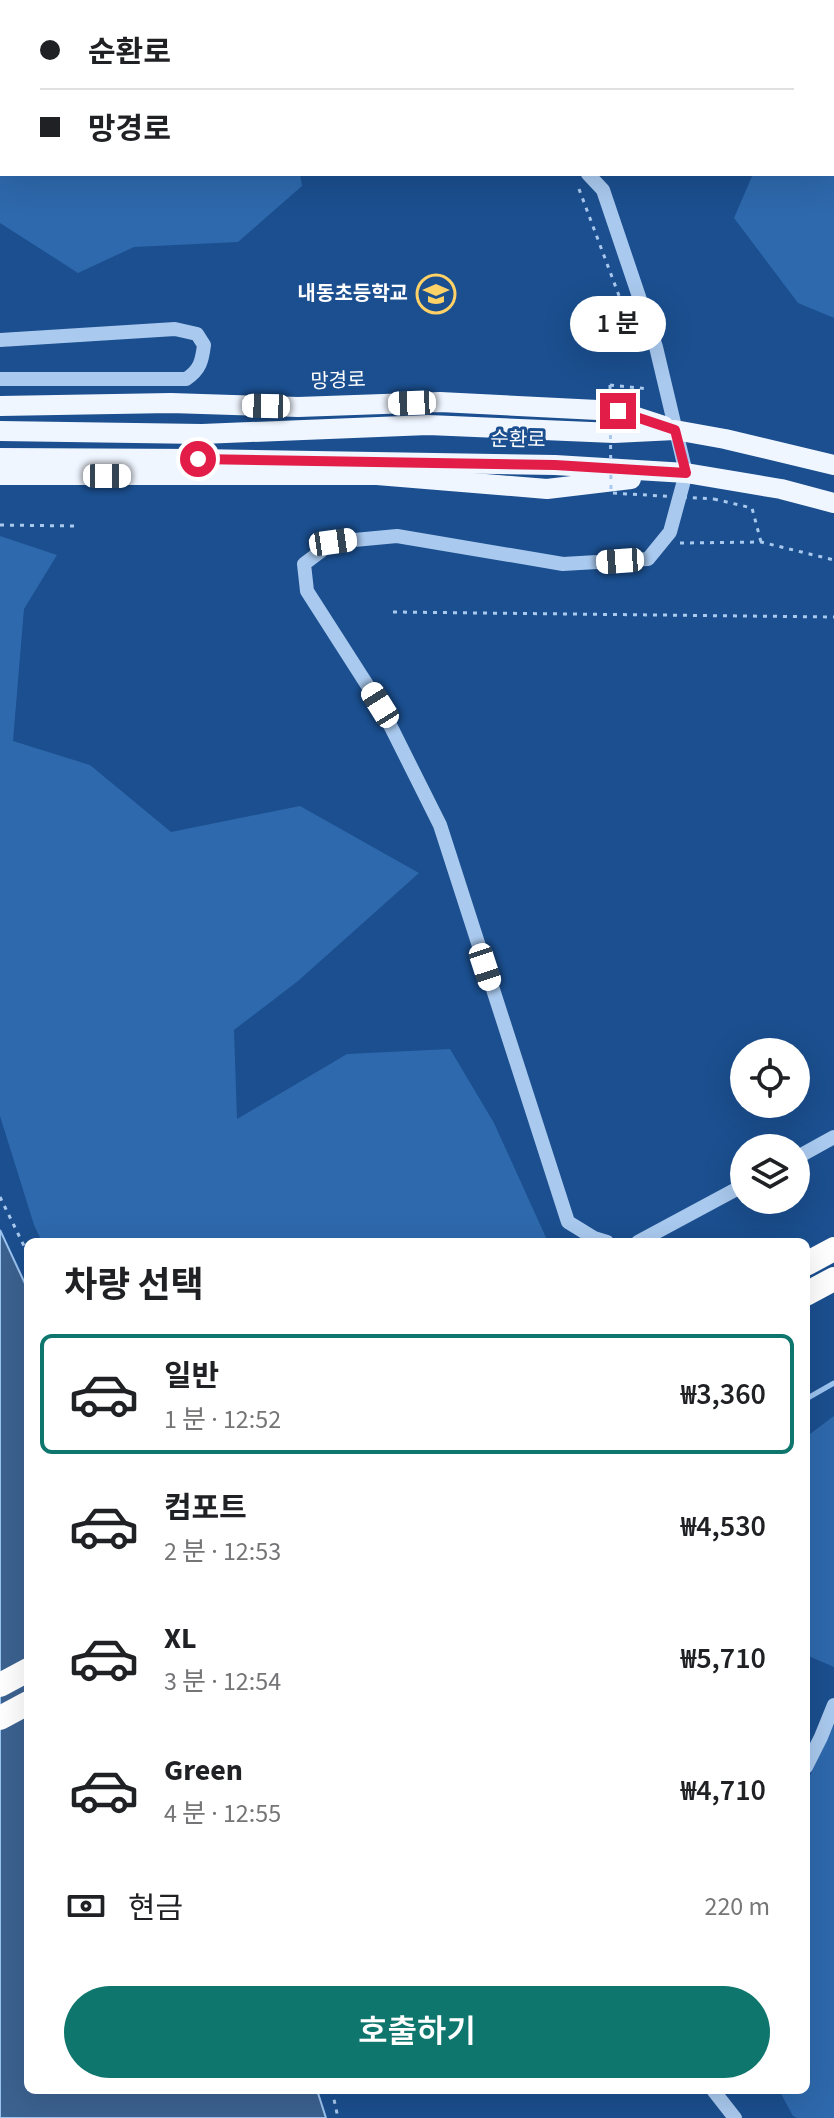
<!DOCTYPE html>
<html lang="ko">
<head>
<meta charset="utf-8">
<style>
	body { margin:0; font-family:"Source Sans 3","Noto Sans KR",sans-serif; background:#f2f2f2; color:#202124; height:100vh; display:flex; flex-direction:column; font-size:30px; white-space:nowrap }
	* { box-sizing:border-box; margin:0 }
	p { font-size:26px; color:#757577 }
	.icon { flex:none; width:44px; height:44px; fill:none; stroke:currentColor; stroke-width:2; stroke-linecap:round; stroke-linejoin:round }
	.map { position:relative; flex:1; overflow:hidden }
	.drawer { position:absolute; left:24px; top:1238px; width:786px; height:856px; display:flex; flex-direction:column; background:#fff; border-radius:12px; box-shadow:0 8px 32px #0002 }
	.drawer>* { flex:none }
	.banner { position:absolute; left:0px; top:0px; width:834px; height:176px; box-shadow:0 8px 32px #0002; display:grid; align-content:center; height:176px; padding:0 40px; background:#fff }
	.buttons { position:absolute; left:730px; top:1038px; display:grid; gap:16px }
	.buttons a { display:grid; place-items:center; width:80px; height:80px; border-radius:50%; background:#fff; box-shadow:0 8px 32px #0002; font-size:40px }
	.end { position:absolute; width:36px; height:36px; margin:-18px; border:10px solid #e11d48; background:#fff; box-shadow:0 0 0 4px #fff }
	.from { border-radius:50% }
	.bubble { position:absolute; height:56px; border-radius:28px; background:#fff; box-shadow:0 8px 32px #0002; font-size:26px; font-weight:600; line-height:56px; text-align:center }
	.car { position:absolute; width:24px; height:48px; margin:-24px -12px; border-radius:10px; box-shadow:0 0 6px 2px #0007; background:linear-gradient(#fff 24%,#345 0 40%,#fff 0 76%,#345 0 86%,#fff 0) }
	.banner b { display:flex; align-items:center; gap:28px; height:76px; font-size:30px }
	.banner b+b { border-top:2px solid #e0e0e0 }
	.banner i { width:20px; height:20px; background:#202124 }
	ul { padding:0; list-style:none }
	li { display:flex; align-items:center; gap:24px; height:120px; margin:0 16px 12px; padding:0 24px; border:4px solid transparent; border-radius:12px }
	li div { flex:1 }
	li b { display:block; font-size:30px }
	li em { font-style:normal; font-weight:600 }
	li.selected { border-color:#0f766e }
	li>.icon { width:72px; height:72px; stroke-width:1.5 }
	h2 { padding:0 40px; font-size:36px; line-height:96px }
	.pay { display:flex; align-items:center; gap:20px; height:88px; padding:0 40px; font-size:30px }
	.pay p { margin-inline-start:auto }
	.action { display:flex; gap:16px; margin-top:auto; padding:16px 40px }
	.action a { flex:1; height:92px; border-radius:48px; background:#0f766e; color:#fff; font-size:32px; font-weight:600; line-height:92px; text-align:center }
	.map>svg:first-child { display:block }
	.green { fill:#2e69ad }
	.water { fill:#3c6290; stroke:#9cc4f0; stroke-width:2 }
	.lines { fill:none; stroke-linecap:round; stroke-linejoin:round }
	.stream { stroke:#9cc4f0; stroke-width:5 }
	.path { stroke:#a9c9ee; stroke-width:3; stroke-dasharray:4 6; stroke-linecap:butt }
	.minor { stroke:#a9c9ee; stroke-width:14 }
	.major { stroke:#f0f6ff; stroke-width:20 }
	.highway { stroke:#fff; stroke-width:24 }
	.path-bridge { stroke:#a9c9ee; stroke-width:3; stroke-dasharray:4 6; stroke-linecap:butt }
	.route { stroke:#e11d48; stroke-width:10 }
	.labels { text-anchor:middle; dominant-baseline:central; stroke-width:6; stroke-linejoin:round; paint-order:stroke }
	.poi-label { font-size:20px; font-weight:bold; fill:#fff; stroke:#1b4f8f; text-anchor:end }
	.street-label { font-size:20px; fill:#fff; stroke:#1b4f8f }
</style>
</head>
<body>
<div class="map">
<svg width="834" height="2118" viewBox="0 0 834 2118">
	<rect width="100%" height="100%" fill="#1b4f8f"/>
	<g class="green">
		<path d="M 0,0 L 324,0 L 324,2 L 2,2 L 2,174 L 300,174 L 302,186 L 238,242 L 134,247 L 78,273 L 0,223 Z"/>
		<path d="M 671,0 L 834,0 L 834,318 L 798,303 L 734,218 L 753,174 L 832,174 L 832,2 L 673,2 Z"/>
		<path d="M 0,536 L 57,555 L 24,609 L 13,741 L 90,765 L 171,832 L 300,806 L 419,873 L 298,981 L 234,1030 L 237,1119 L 347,1054 L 450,1049 L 494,1123 L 548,1242 L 42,1242 L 34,1225 L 0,1116 Z"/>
		<path d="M 834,1416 L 834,1667 L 806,1655 L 806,1437 Z"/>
		<path d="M 834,1725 L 834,2118 L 797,2118 L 793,2116 L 779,2090 L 806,2090 L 806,1784 Z"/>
	</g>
	<path class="water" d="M 0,1230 L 28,1290 L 28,2090 L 317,2090 L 326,2118 L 0,2118 Z"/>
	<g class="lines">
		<path class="stream" d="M 806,1399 L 834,1383"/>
		<g class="path">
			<path d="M 579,189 L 627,317"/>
			<path d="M 610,385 L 649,389"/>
			<path d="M 714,499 L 752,508 L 761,542"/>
			<path d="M 0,525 L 78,526"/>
			<path d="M 680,543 L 761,542 L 834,560"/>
			<path d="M 393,612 L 834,617"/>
			<path d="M 0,1197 L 28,1254"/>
			<path d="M 332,2090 L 338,2118"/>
		</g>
		<g class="minor">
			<path d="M 398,2 L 398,0"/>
			<path d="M 588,174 L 603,190 L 656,347 L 686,473 L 670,532 L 648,559 L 563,564 L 397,536 L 333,542 L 304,564 L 307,591 L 380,705 L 440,825 L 568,1222 L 594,1238 L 607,1242"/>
			<path d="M 0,340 L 175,329 L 197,334 L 204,345 C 202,361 200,370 186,379 L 0,379"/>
			<path d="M 796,1158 L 834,1137"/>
			<path d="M 638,1242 L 744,1185"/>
			<path d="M 806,1767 L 821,1737 L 834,1705"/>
			<path d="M 713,2090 L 735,2118"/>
		</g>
		<g class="major">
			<path d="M 0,406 L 171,403 L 298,407 L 440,402 L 618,411 L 664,426"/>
			<path d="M 0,431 L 202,434 L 428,425 L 614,433 L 675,430 L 725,439 L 834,465"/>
			<path d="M 0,458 L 198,459 L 555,465 L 686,473 L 781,489 L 834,503"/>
			<path d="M 0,475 L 377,475 L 547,489 L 631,479"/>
		</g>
		<g class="highway">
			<path d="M 806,1264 L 834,1249"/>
			<path d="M 806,1294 L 834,1279"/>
			<path d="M 0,1685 L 28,1670"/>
			<path d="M 0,1718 L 28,1703"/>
		</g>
		<path class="path-bridge" d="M 610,385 L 611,493 L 714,499"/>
	</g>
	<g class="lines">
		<path class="route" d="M 198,459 L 555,465 L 686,473 L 675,430 L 618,411"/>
	</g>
	<defs>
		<g id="school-ring" transform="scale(2)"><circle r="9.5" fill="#1b4f8f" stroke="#ffd166" stroke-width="1.5"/><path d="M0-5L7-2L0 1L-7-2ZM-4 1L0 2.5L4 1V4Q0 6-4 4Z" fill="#ffd166"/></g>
	</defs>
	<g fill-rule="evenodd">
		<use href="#school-ring" x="436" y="294"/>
	</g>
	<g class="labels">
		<g class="poi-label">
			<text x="408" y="294">내동초등학교</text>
		</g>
		<g class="street-label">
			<text transform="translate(338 381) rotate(-2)">망경로</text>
			<text transform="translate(518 440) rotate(1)">순환로</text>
		</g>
	</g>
</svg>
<div class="buttons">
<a><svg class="icon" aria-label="locate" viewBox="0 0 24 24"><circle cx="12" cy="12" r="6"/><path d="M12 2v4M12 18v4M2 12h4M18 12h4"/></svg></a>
<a><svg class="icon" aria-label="layers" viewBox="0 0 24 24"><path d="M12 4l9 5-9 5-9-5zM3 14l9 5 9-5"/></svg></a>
</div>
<i class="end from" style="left:198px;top:459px"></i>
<i class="end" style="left:618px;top:411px"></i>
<div class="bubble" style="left:570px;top:296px;width:96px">1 분</div>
<i class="car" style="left:412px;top:403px;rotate:268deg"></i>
<i class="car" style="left:266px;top:406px;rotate:271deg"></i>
<i class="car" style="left:107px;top:476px;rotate:90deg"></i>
<i class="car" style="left:333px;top:542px;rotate:82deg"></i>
<i class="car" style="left:620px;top:561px;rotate:266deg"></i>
<i class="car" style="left:380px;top:705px;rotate:328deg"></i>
<i class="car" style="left:485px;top:967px;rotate:162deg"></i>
<div class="banner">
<b><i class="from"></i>순환로</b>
<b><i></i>망경로</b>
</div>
<section class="drawer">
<h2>차량 선택</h2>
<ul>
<li class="selected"><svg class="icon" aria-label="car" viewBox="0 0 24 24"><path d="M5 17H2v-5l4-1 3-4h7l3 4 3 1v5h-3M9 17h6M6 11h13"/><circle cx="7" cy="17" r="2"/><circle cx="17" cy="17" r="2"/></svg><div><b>일반</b><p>1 분 · 12:52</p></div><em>₩3,360</em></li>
<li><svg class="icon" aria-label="car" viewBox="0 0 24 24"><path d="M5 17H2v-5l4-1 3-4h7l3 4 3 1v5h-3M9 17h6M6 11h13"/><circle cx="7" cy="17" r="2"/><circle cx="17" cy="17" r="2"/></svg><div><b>컴포트</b><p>2 분 · 12:53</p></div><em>₩4,530</em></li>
<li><svg class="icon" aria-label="car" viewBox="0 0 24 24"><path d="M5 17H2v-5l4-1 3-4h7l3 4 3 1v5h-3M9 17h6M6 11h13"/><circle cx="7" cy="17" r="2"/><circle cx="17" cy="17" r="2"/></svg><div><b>XL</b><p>3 분 · 12:54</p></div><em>₩5,710</em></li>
<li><svg class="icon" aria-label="car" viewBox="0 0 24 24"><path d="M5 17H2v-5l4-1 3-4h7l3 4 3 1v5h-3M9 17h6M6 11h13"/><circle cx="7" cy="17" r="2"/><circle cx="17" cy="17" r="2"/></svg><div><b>Green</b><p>4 분 · 12:55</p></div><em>₩4,710</em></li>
</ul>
<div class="pay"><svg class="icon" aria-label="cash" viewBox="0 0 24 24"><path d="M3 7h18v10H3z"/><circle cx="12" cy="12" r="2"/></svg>현금<p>220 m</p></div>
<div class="action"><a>호출하기</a></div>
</section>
</div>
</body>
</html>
